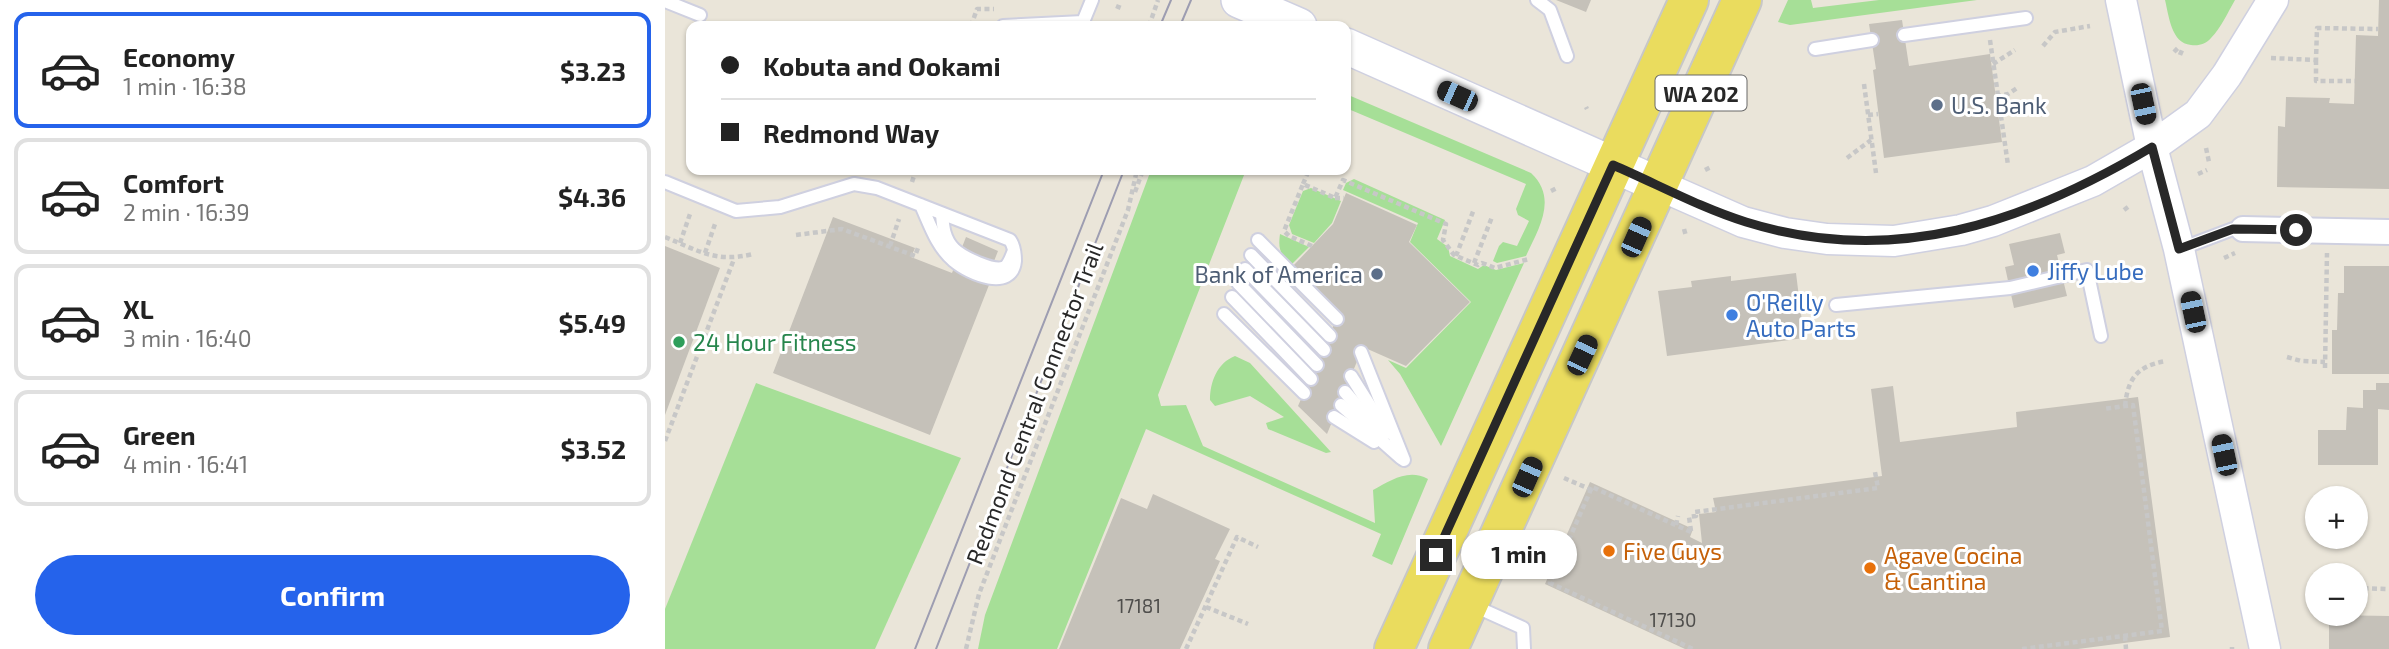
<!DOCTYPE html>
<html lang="en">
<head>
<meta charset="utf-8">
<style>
	body { margin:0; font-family:"Exo 2",sans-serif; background:#f6f6f6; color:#222; height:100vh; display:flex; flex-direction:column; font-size:26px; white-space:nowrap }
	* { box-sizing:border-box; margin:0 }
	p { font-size:23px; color:#767676 }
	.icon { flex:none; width:38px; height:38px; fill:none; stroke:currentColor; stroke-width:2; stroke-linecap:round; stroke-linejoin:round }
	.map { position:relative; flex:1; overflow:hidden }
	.sheet { display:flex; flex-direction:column; background:#fff; width:665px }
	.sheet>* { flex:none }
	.hud { position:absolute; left:21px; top:21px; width:665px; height:154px; border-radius:14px; box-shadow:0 2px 5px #0004; display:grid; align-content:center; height:154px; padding:0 35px; background:#fff }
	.buttons { position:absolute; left:1640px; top:486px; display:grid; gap:14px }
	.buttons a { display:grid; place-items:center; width:63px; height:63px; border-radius:50%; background:#fff; box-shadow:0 2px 5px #0004; font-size:35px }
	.end { position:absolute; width:32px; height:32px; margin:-16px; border:9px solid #282828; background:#fff; box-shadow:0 0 0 4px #fff }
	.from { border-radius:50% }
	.bubble { position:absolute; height:49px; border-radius:24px; background:#fff; box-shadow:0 2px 5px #0004; font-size:23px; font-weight:700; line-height:49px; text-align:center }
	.car { position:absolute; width:21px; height:42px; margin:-21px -10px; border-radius:9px; box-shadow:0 0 5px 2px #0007; background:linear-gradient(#222 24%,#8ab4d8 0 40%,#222 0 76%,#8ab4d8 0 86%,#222 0) }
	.hud b { display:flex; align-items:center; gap:24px; height:66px; font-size:26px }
	.hud b+b { border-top:2px solid #e0e0e0 }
	.hud i { width:18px; height:18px; background:#222 }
	ul { padding:12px 0 0; list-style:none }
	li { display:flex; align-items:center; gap:21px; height:116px; margin:0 14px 10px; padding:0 21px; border:4px solid #e0e0e0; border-radius:14px }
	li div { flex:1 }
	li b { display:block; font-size:26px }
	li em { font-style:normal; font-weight:700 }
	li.current { border-color:#2563eb }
	li>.icon { width:63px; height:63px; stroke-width:1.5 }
	.button { display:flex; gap:14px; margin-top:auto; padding:14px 35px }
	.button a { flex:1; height:80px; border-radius:42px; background:#2563eb; color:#fff; font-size:28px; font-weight:700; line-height:80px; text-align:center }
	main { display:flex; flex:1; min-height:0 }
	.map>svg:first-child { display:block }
	.green { fill:#a6df97 }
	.building { fill:#c5c1b9 }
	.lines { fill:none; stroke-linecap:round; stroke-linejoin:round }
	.service-casing { stroke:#cfd0e0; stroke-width:16 }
	.minor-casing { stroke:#cfd0e0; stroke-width:28 }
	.tertiary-casing { stroke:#cfd0e0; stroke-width:33 }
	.secondary-casing { stroke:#cfd0e0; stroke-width:38 }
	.primary-casing { stroke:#c7c7c7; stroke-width:42 }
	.path { stroke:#c7c7c7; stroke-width:4.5; stroke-dasharray:5 3.5; stroke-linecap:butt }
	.service { stroke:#fff; stroke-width:12 }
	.minor { stroke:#fff; stroke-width:24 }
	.tertiary { stroke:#fff; stroke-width:30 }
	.secondary { stroke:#fff; stroke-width:35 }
	.primary { stroke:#eadc5e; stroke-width:38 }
	.tram { stroke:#9d9db1; stroke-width:2 }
	.route { stroke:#282828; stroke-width:9 }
	.service-dot { fill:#5c6f8a; stroke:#fff; stroke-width:2.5 }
	.shop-dot { fill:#3f7fe0; stroke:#fff; stroke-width:2.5 }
	.leisure-dot { fill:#2e9e5b; stroke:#fff; stroke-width:2.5 }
	.food-dot { fill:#e8710a; stroke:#fff; stroke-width:2.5 }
	.labels { text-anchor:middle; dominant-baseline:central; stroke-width:6; stroke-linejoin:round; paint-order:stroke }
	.number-label { font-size:19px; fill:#4f4e4c }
	.shield { fill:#fff; stroke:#686868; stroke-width:2 }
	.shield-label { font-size:21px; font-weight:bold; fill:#282828 }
	.service-label { font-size:23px; fill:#4e5e75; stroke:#fff; text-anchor:start }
	.shop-label { font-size:23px; fill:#366cbe; stroke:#fff; text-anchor:start }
	.leisure-label { font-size:23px; fill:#27864d; stroke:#fff; text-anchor:start }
	.street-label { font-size:23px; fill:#282828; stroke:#fff }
	.food-label { font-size:23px; fill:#c56008; stroke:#fff; text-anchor:start }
</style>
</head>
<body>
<main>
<section class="sheet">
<ul>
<li class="current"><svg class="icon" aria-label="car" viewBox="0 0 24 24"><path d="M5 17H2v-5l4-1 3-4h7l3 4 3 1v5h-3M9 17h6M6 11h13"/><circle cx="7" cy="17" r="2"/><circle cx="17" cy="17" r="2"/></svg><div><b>Economy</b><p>1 min · 16:38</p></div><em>$3.23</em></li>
<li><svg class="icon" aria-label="car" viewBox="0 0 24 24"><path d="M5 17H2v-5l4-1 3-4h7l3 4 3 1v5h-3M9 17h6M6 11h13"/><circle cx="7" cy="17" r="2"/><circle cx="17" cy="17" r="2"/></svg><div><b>Comfort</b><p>2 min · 16:39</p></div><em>$4.36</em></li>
<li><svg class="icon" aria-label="car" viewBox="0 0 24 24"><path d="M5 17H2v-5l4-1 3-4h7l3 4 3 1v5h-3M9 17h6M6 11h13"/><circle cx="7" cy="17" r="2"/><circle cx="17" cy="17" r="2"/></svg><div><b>XL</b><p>3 min · 16:40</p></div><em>$5.49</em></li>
<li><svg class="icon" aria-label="car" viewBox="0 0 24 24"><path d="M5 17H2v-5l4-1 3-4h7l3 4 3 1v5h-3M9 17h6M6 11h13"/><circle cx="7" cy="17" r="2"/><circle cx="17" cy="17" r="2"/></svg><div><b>Green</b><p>4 min · 16:41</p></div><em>$3.52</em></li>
</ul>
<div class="button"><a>Confirm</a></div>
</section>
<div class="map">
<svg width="1724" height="649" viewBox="0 0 1724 649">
	<rect width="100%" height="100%" fill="#eae5d9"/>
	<g class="green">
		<path d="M 1123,0 L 1146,0 L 1148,8 L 1214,0 L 1312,0 L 1125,25 L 1113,22 Z"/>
		<path d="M 1500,0 L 1570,0 C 1563,12 1556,28 1546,38 C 1541,44 1534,46 1526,45 C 1506,43 1504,16 1500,0 Z"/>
		<path d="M 681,94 L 866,173 C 893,198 874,228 861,256 L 832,263 L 828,261 L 834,246 L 838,242 L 852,246 L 864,221 L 853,215 L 851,209 L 861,184 L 681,108 Z"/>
		<path d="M 486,170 L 581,170 L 493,395 L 496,406 L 521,405 L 538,446 L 710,523 L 708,490 C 725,481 743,468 763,479 L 727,565 L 707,556 L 716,534 L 481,429 L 392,649 L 313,649 L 320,615 Z"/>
		<path d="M 689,179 L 780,220 L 772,239 L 783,247 L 785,256 L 813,269 L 819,265 L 831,270 L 859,263 L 776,446 L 735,374 L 723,360 L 741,368 L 806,302 L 745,242 L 753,223 L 678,190 L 681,183 Z"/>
		<path d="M 646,188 L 676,201 L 667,223 L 649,243 L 627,234 L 624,225 L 638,191 Z"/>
		<path d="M 615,234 L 644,247 L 626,265 C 615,254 613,249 615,234 Z"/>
		<path d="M 570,356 L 585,363 L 666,452 L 661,453 L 603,429 L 601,423 L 619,417 L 585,396 L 550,406 L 545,400 C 545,382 552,363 570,356 Z"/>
		<path d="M 91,383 L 296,458 L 210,649 L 0,649 L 0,609 Z"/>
	</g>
	<g class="building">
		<path d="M 891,0 L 926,0 L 921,12 Z"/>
		<path d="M 1714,0 L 1724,0 L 1724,189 L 1612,187 L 1613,126 L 1620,127 L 1621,97 L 1665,98 L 1664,103 L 1689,104 L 1691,35 L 1713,36 Z"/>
		<path d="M 1237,20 L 1244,66 L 1325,54 L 1337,142 L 1219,158 L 1208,70 L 1211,69 L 1204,24 Z"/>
		<path d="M 681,193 L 752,225 L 744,242 L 805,302 L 741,366 L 698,347 L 662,434 L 633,406 L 674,313 L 628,266 L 668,224 Z"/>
		<path d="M 168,217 L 250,248 L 246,257 L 287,273 L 301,237 L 333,251 L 320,284 L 324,285 L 265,435 L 108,373 Z"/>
		<path d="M 1395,233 L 1400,253 L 1392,255 L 1402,296 L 1349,308 L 1340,267 L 1349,265 L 1344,244 Z"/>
		<path d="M 0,246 L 55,268 L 0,415 Z"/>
		<path d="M 1679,266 L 1724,266 L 1724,374 L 1667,374 L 1667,330 L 1672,330 L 1673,293 L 1679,293 Z"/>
		<path d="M 1131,273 L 1139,338 L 1002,356 L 993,291 L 1027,287 L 1026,281 L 1066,276 L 1066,281 Z"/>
		<path d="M 1711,383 L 1724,383 L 1724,410 L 1713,409 L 1713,465 L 1653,465 L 1653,430 L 1681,430 L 1682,407 L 1698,408 L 1698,390 L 1711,390 Z"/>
		<path d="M 1228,386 L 1235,442 L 1352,427 L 1351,412 L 1473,397 L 1505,637 L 1413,649 L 1020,649 L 880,584 L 925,482 L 1028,529 L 1025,537 L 1037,543 L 1034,514 L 1051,512 L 1048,498 L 1217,476 L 1206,389 Z"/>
		<path d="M 488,494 L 565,529 L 550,559 L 555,561 L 515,649 L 394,649 L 456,498 L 482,509 Z"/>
		<path d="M 1664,615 L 1724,616 L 1724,649 L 1664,649 Z"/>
	</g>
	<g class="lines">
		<g class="service-casing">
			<g id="service">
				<path d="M 872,0 L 885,10 L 902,56"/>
				<path d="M 0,1 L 35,15"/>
				<path d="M 338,26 L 418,22 L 427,0"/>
				<path d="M 1239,35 L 1361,18"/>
				<path d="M 1150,49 L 1207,40"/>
				<path d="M 0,182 L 71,211 L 115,207 L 189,184 L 212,188 L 345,240 C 349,246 350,253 350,261 C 347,292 304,274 289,261 C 272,247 265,225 256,205"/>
				<path d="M 277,214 C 278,227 279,239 289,249 C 297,257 330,273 340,267 C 344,264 346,258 348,253"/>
				<path d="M 593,240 L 672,319"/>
				<path d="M 1515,249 L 1568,229 L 1578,229"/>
				<path d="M 586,255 L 665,336"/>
				<path d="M 580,269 L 659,350"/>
				<path d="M 573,283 L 652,365"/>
				<path d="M 567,297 L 646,379"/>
				<path d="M 1171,305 L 1345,288 L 1422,270 L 1436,336"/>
				<path d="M 559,314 L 639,393"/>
				<path d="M 696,352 L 739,460"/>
				<path d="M 686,376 L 722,433"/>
				<path d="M 680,392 L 714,431"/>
				<path d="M 676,405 L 736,458"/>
				<path d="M 669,417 L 709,442"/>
				<path d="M 807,605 L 858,628 L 859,649"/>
			</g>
		</g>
		<g class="minor-casing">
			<path id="minor" d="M 1578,229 L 1724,232"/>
		</g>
		<g class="tertiary-casing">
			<g id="tertiary">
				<path d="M 1456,0 L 1487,147 L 1514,249 L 1600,649"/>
				<path d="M 994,185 L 1078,222 L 1120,233 L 1162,239 L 1229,241 L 1296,230 L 1328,221 L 1428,181 L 1487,147 L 1533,114 L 1562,75 L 1608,0"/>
			</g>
		</g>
		<g class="secondary-casing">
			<g id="secondary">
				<path d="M 574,0 L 634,26"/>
				<path d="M 681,46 L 994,185"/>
			</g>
		</g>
		<g class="primary-casing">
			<g id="primary">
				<path d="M 729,649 L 1024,0"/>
				<path d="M 783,649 L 1077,0"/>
			</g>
		</g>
		<g class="path">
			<path d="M 451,6 L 456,8"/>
			<path d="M 306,26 L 312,9 L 329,9"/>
			<path d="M 484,26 L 493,0"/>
			<path d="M 533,26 L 534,24"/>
			<path d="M 1325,40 L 1343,165"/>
			<path d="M 1378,46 L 1390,32 L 1425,26"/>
			<path d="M 1509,52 L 1513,48"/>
			<path d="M 1515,55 L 1517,50"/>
			<path d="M 1606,58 L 1651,60 L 1652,28 L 1713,29"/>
			<path d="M 1651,60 L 1651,81 L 1690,81"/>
			<path d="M 1328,64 L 1350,50"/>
			<path d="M 1199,84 L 1211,173"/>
			<path d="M 1331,96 L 1343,94 L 1352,88"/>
			<path d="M 921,107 L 922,109"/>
			<path d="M 1203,115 L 1213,114"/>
			<path d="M 1541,148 L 1544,162"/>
			<path d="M 1182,158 L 1206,140"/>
			<path d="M 1040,170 L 1046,167"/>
			<path d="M 1533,174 L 1542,170"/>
			<path d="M 247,182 L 251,170"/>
			<path d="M 638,184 L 644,170"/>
			<path d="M 886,191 L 892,188"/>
			<path d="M 470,192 L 478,170"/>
			<path d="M 670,198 L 679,198"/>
			<path d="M 1459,210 L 1463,207"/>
			<path d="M 1019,229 L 1021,236"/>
			<path d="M 131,235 L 177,229 L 250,256 L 254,245"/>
			<path d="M 0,237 C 34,251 51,263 88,254"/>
			<path d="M 15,243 L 26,211"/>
			<path d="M 225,246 L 234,219"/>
			<path d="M 647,246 L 624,236 L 619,231 L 638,184 L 670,198 L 678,180 L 781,224 L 778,240 L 789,255 L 813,265 L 817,263 L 830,268 L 864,259"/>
			<path d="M 40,253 L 51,221"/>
			<path d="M 791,256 L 809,209"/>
			<path d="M 1559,258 L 1570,253"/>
			<path d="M 809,263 L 827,217"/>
			<path d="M 1622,357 L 1636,361 L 1660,362"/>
			<path d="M 1660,368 L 1662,253"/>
			<path d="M 1460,406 C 1463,377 1473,366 1501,361"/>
			<path d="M 0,441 L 69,259"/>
			<path d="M 899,478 L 927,490"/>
			<path d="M 1011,525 L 1013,516"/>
			<path d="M 1026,531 L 1024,517 L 1031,516 L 1030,512 L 1213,488 L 1210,472"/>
			<path d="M 1026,532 L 927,487 L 885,583 L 1028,649"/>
			<path d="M 1649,587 L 1652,587"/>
			<path d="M 1690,588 L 1724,589"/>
			<path d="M 541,607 L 583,624"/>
			<path d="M 1460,636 L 1461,649"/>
			<path d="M 301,649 L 314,594 L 463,210 L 472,170"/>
			<path d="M 521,649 L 572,537 L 593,547"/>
			<path d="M 1357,649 L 1497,631 L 1468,405 L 1438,409"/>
			<path d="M 1567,649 L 1567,647"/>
		</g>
		<use href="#service" class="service"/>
		<use href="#minor" class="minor"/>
		<use href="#tertiary" class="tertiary"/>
		<use href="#secondary" class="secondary"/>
		<use href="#primary" class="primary"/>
		<g class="tram">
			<path d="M 495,26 L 506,0"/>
			<path d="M 515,26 L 526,0"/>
			<path d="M 250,649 L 439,170"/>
			<path d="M 271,649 L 459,170"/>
		</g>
	</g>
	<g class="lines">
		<path class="route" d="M 771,555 L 948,165 C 992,184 1036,208 1081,222 C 1228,268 1360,223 1487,147 L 1514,249 L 1568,229 L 1631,230"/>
	</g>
	<g class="service-dot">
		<circle cx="1272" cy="105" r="7"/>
		<circle cx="712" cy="274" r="7"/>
	</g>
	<g class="shop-dot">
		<circle cx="1368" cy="271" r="7"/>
		<circle cx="1067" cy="315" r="7"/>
	</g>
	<circle class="leisure-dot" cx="14" cy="342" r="7"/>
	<g class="food-dot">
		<circle cx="944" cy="551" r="7"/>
		<circle cx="1205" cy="568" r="7"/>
	</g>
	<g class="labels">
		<g class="number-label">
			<text x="474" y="605">17181</text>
			<text x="1008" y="619">17130</text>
		</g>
		<rect class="shield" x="990.5" y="75.5" width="91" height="35" rx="5"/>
		<g class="shield-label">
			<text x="1036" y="93">WA 202</text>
		</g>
		<g class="service-label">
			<text x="1286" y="105">U.S. Bank</text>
			<text x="698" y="274" text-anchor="end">Bank of America</text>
		</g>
		<g class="shop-label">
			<text x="1382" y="271">Jiffy Lube</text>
			<text x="1081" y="302">O'Reilly<tspan x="1081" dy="26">Auto Parts</tspan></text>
		</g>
		<g class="leisure-label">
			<text x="28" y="342">24 Hour Fitness</text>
		</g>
		<g class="street-label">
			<text transform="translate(369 403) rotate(-69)">Redmond Central Connector Trail</text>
		</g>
		<g class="food-label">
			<text x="958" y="551">Five Guys</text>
			<text x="1219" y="555">Agave Cocina<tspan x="1219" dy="26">&amp; Cantina</tspan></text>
		</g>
	</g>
</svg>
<div class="buttons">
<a>+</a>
<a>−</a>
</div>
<i class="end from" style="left:1631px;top:230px"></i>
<i class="end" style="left:771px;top:555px"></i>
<div class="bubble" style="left:796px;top:530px;width:116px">1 min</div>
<i class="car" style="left:792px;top:96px;rotate:294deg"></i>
<i class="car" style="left:1478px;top:104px;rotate:168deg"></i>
<i class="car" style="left:971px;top:237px;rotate:24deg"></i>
<i class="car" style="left:1528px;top:312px;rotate:348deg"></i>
<i class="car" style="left:917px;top:355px;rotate:25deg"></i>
<i class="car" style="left:1559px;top:455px;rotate:348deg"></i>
<i class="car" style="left:862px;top:477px;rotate:24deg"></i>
<div class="hud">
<b><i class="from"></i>Kobuta and Ookami</b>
<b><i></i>Redmond Way</b>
</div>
</div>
</main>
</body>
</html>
